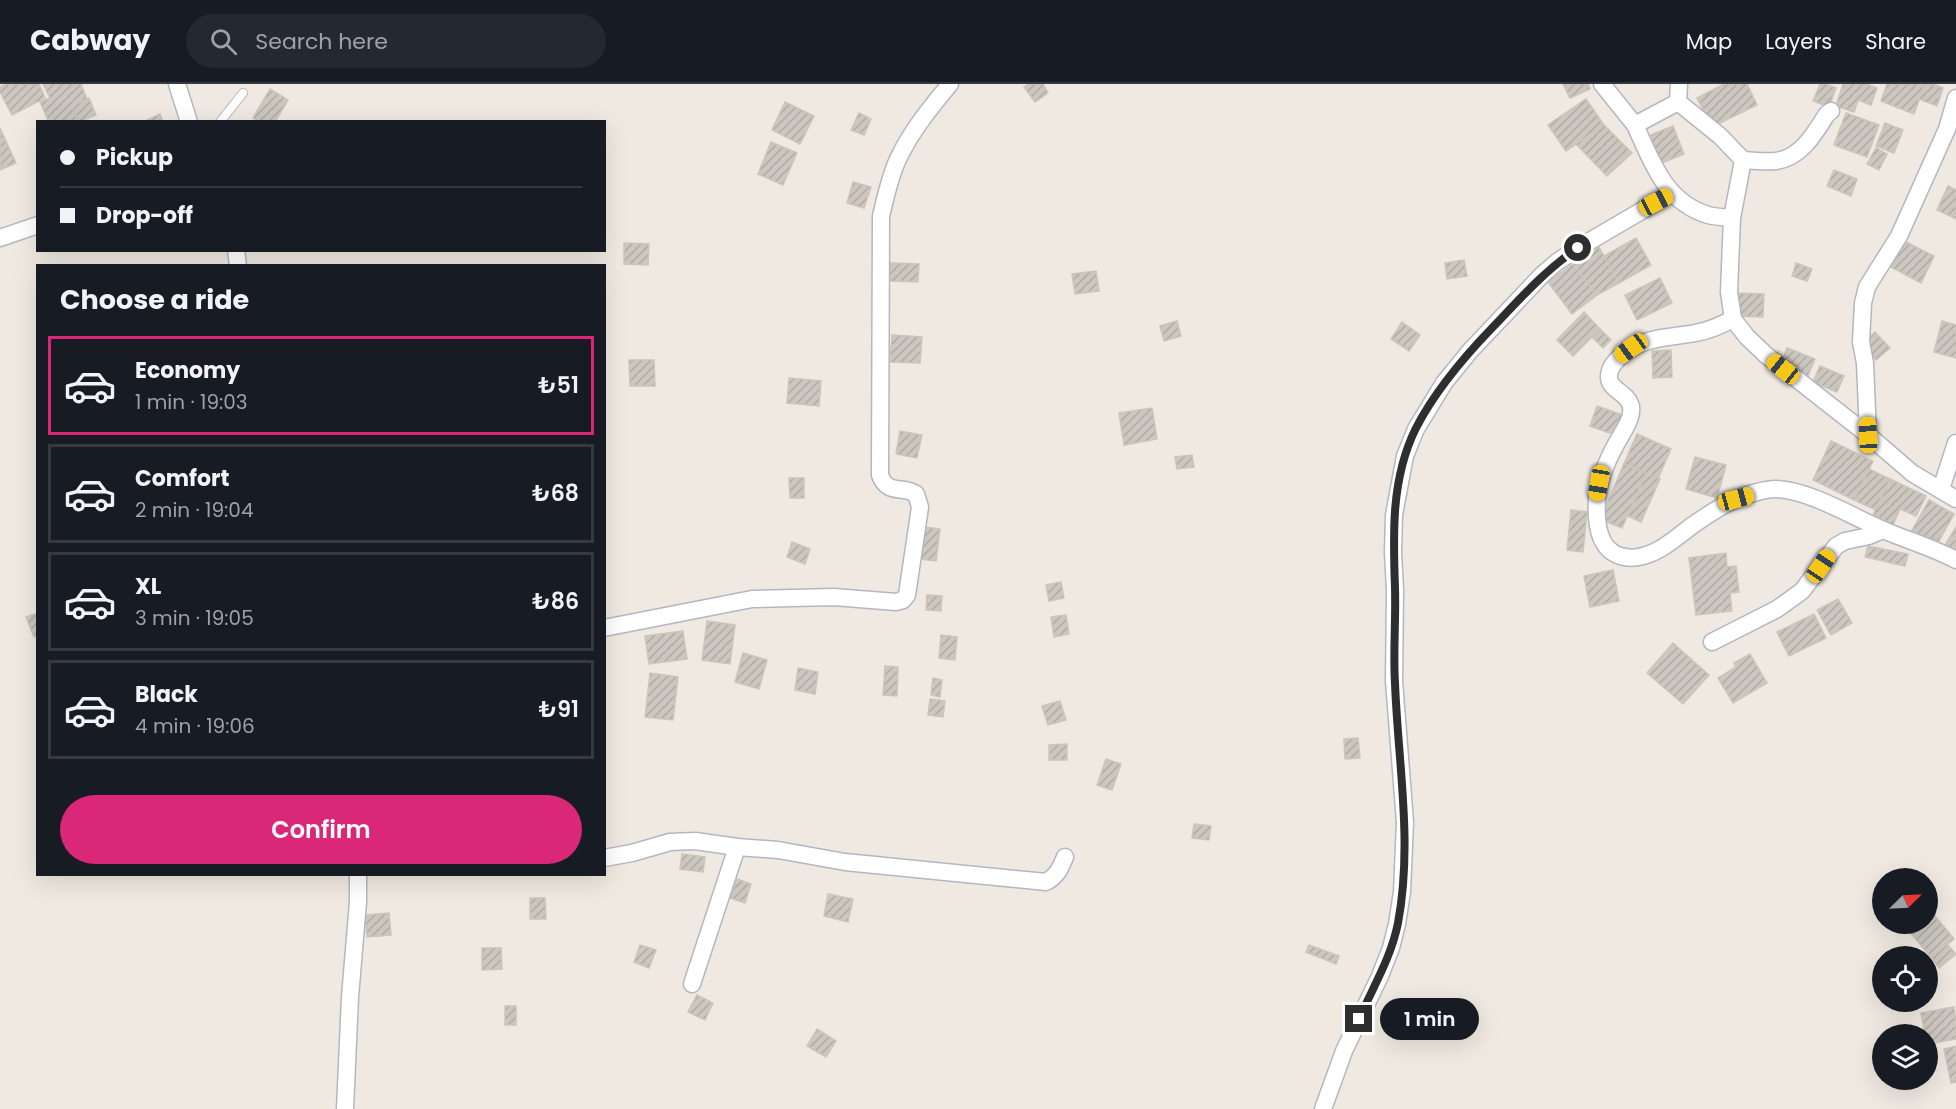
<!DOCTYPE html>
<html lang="en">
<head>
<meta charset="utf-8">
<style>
	body { margin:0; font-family:Poppins,sans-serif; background:#242831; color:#f1f3f6; height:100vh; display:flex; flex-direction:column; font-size:22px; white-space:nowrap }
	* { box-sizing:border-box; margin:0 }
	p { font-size:20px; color:#9ea1a6 }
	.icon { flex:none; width:33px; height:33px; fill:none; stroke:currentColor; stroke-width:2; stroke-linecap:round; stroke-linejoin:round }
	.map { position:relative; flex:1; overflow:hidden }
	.side { position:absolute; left:36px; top:180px; width:570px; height:612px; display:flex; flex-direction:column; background:#171b24; border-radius:0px; box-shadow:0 6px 24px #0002 }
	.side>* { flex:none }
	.guide { position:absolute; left:36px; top:36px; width:570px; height:132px; border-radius:0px; box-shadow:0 6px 24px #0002; display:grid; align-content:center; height:132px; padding:0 24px; background:#171b24 }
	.needle { width:39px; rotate:66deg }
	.fabs { position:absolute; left:1872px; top:784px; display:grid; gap:12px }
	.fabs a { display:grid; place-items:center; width:66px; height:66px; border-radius:50%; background:#171b24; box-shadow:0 6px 24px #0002; font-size:30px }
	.end { position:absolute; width:27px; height:27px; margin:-14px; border:8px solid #2e2e2e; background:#fff; box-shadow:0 0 0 3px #fff }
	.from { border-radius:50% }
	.bubble { position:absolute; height:42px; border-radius:21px; background:#171b24; box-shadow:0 6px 24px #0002; font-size:20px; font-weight:600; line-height:42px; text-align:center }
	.car { position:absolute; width:18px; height:36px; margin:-18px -9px; border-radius:8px; box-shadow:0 0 4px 2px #0007; background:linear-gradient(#f5c518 24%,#345 0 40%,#f5c518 0 76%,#345 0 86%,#f5c518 0) }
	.guide b { display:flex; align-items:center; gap:21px; height:57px; font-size:22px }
	.guide b+b { border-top:2px solid #363941 }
	.guide i { width:15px; height:15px; background:#f1f3f6 }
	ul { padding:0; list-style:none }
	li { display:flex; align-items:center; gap:18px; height:99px; margin:0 12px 9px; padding:0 12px; border:3px solid #363941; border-radius:0px }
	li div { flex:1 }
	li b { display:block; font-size:22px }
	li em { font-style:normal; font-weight:600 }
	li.on { border-color:#db2777 }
	li>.icon { width:54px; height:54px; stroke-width:1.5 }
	h2 { padding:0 24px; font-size:27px; line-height:72px }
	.primary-button { display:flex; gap:12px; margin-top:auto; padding:12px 24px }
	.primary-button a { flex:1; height:69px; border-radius:36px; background:#db2777; color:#fff; font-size:24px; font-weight:600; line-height:69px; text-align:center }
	header { display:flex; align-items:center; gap:36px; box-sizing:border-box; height:84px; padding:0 30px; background:#171b24; border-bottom:2px solid #363941 }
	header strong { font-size:28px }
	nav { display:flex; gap:33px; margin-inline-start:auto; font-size:21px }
	.search { width:420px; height:54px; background:#242831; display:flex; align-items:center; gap:15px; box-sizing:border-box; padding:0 21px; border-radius:33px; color:#9ea1a6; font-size:22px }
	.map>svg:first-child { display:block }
	.building { fill:url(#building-hatch); stroke:#cbc5ba; stroke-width:1.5 }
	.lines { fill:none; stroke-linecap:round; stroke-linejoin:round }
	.lane-casing { stroke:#b4b7c1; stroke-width:10 }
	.street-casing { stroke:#b4b7c1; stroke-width:19 }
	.lane { stroke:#fff; stroke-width:8 }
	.street { stroke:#fff; stroke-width:16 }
	.route { stroke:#2e2e2e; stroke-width:8 }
</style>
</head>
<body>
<header>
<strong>Cabway</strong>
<div class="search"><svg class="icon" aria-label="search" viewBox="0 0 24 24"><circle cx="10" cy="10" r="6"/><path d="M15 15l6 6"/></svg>Search here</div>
<nav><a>Map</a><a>Layers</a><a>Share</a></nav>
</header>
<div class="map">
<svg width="1956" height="1025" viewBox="0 0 1956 1025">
	<defs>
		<pattern id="building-hatch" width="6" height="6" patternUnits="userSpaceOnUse" patternTransform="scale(1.5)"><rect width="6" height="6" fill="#cbc7bf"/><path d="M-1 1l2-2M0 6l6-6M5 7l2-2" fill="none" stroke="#afaba4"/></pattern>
	</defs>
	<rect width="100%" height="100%" fill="#efe9e1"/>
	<g class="building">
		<path d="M 6,0 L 39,0 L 45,14 L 12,31 L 0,8 L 0,3 Z"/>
		<path d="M 43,0 L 81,0 L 87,15 L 72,22 L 79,38 L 49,38 L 40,18 L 50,14 Z"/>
		<path d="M 1029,0 L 1043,0 L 1048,9 L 1035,18 L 1024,3 Z"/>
		<path d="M 1563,0 L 1588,0 L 1590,5 L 1570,14 Z"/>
		<path d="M 1724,0 L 1747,0 L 1757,21 L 1712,43 L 1697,14 Z"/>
		<path d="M 1820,0 L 1826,0 L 1836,4 L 1829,23 L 1813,17 Z"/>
		<path d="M 1843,0 L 1866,0 L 1877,4 L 1871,21 L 1858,16 L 1854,28 L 1836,22 Z"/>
		<path d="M 1887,0 L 1925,0 L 1914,30 L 1881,17 Z"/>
		<path d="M 1925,0 L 1933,0 L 1943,4 L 1937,22 L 1919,15 Z"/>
		<path d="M 270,5 L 288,16 L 275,38 L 260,38 L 253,34 Z"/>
		<path d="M 89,14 L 96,31 L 79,38 L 72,22 Z"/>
		<path d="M 1586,15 L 1604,41 L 1566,67 L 1548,41 Z"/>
		<path d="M 785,18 L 814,32 L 800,60 L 772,46 Z"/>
		<path d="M 859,29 L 871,35 L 864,51 L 851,46 Z"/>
		<path d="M 1846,29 L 1879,41 L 1867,73 L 1834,61 Z"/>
		<path d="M 160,30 L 163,38 L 143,38 Z"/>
		<path d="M 1885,39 L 1903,46 L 1894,69 L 1876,62 Z"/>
		<path d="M 1604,41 L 1632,69 L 1607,92 L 1576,60 Z"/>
		<path d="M 1673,42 L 1684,70 L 1654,82 L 1643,54 Z"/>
		<path d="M 0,44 L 16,79 L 0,86 Z"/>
		<path d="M 771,58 L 797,69 L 783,101 L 758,90 Z"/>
		<path d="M 1876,64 L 1887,70 L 1879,86 L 1867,80 Z"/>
		<path d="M 1834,86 L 1857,95 L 1851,112 L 1827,102 Z"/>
		<path d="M 853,98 L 871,103 L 864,124 L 847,119 Z"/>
		<path d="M 1948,102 L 1956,106 L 1956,135 L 1937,126 Z"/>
		<path d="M 1636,154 L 1651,181 L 1619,199 L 1604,172 Z"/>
		<path d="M 1904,157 L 1934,172 L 1921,199 L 1891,183 Z"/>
		<path d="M 624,159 L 649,160 L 648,181 L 624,180 Z"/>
		<path d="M 1599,163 L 1619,199 L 1597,211 L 1573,180 Z"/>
		<path d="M 1464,176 L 1467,192 L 1447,195 L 1445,179 Z"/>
		<path d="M 890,179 L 919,180 L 918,198 L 889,197 Z"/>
		<path d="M 1796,179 L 1812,185 L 1807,197 L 1792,192 Z"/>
		<path d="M 1573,180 L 1597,211 L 1572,230 L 1548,198 Z"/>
		<path d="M 1096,187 L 1099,207 L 1075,210 L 1072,190 Z"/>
		<path d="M 1660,194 L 1672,219 L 1637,236 L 1625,211 Z"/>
		<path d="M 1736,209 L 1764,210 L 1763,233 L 1735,232 Z"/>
		<path d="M 1584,228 L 1600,245 L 1573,272 L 1557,256 Z"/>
		<path d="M 1177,237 L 1181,252 L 1164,257 L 1160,242 Z"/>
		<path d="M 1942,237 L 1956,241 L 1956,274 L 1934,268 Z"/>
		<path d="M 1402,238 L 1420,251 L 1409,267 L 1391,255 Z"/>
		<path d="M 1600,245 L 1611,256 L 1603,264 L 1592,253 Z"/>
		<path d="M 1875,248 L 1890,264 L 1876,276 L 1862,260 Z"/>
		<path d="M 892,251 L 922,253 L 920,279 L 890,278 Z"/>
		<path d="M 1787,264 L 1815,275 L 1805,299 L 1778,288 Z"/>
		<path d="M 1671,266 L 1672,293 L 1653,294 L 1652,267 Z"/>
		<path d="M 629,276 L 654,276 L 655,302 L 630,302 Z"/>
		<path d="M 1820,282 L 1844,292 L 1837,308 L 1813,298 Z"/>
		<path d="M 789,294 L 821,297 L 819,322 L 787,319 Z"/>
		<path d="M 1597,322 L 1625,332 L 1618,352 L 1590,342 Z"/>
		<path d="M 1152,324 L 1157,355 L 1124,361 L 1119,329 Z"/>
		<path d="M 900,347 L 922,351 L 917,374 L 896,370 Z"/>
		<path d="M 1637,350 L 1671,365 L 1658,395 L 1624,380 Z"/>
		<path d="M 1831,357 L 1873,377 L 1854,416 L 1813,396 Z"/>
		<path d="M 1192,371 L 1194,383 L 1177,385 L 1175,373 Z"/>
		<path d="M 1695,373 L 1726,381 L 1717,414 L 1686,405 Z"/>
		<path d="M 1624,380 L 1646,389 L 1622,444 L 1600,435 Z"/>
		<path d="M 1869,385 L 1890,395 L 1876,426 L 1854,416 Z"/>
		<path d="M 1646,389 L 1660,395 L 1641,438 L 1628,432 Z"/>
		<path d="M 789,394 L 804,394 L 804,414 L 790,414 Z"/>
		<path d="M 1890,395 L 1926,412 L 1916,432 L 1900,425 L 1893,441 L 1873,431 Z"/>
		<path d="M 1929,416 L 1954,430 L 1935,464 L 1910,450 Z"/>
		<path d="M 1571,426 L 1587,428 L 1583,468 L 1567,466 Z"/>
		<path d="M 923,443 L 940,445 L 936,477 L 919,475 Z"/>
		<path d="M 1956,443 L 1956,468 L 1945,461 Z"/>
		<path d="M 792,458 L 810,465 L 805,480 L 787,473 Z"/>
		<path d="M 1868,462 L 1908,470 L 1905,482 L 1865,473 Z"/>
		<path d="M 1726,469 L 1727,483 L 1736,482 L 1739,508 L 1730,509 L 1732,527 L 1696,531 L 1689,474 Z"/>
		<path d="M 1613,486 L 1619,517 L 1590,523 L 1584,492 Z"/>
		<path d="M 1061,498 L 1064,514 L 1049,517 L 1046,501 Z"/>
		<path d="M 927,511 L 942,512 L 941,527 L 926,526 Z"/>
		<path d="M 1838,515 L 1852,539 L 1831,551 L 1817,526 Z"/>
		<path d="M 38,529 L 38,551 L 34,553 L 26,533 Z"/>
		<path d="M 1814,530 L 1826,554 L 1789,572 L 1777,548 Z"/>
		<path d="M 1066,531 L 1069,550 L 1054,553 L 1051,533 Z"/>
		<path d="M 707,537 L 735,541 L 730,580 L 702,576 Z"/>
		<path d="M 683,547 L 687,575 L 649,580 L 645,552 Z"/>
		<path d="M 941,551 L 957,553 L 955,576 L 939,574 Z"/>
		<path d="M 1673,559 L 1709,591 L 1683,620 L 1647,589 Z"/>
		<path d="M 743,569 L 767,576 L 759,605 L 735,598 Z"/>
		<path d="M 1750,570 L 1767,599 L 1733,619 L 1718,594 L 1736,583 L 1734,579 Z"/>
		<path d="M 885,582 L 898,583 L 897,612 L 883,611 Z"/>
		<path d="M 798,584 L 818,588 L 815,610 L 795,606 Z"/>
		<path d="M 650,589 L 678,593 L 673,636 L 645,633 Z"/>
		<path d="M 933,594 L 942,596 L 940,613 L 931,611 Z"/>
		<path d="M 930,615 L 945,617 L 943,633 L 928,631 Z"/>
		<path d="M 1060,617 L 1066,636 L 1048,641 L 1042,622 Z"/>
		<path d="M 1358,654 L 1360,674 L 1345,675 L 1344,655 Z"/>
		<path d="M 1067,660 L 1067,676 L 1049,676 L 1049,661 Z"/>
		<path d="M 1106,675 L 1121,680 L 1112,706 L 1097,701 Z"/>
		<path d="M 1194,740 L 1211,742 L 1209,756 L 1192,754 Z"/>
		<path d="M 682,770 L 705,773 L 703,788 L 680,785 Z"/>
		<path d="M 737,795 L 751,800 L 745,819 L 730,814 Z"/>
		<path d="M 828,810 L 853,815 L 848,838 L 824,832 Z"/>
		<path d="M 530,814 L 545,814 L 546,835 L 530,835 Z"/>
		<path d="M 1930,826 L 1954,855 L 1931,873 L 1907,845 L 1913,840 L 1928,840 L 1928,828 Z"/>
		<path d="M 389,829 L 391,851 L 367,853 L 365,831 Z"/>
		<path d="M 1947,860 L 1956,870 L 1939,884 L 1931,873 Z"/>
		<path d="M 640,861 L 656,866 L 649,884 L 634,878 Z"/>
		<path d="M 1309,861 L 1339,872 L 1336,880 L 1306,868 Z"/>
		<path d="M 482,864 L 501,864 L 502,885 L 482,886 Z"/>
		<path d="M 697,911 L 713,919 L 705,936 L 688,928 Z"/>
		<rect x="505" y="922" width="11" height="19"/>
		<path d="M 1954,923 L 1956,937 L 1956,955 L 1928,960 L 1928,951 L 1925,951 L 1921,929 Z"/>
		<path d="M 817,945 L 836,957 L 826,973 L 807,962 Z"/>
		<path d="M 1956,962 L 1956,998 L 1951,999 L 1944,965 Z"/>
	</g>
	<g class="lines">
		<g class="lane-casing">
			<path id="lane" d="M 220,38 L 243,9"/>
		</g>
		<g class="street-casing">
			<g id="street">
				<path d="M 177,0 L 189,38"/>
				<path d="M 1602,0 L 1635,41 L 1678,18 L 1679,0"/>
				<path d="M 1678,18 L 1720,52 L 1743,76 L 1732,134 L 1729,208 L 1733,235 L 1747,253 L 1766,271 L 1868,351 L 1912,389 L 1956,415"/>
				<path d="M 1635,41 C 1652,78 1665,118 1708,131 C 1715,133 1724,133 1732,134"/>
				<path d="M 1743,76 C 1754,77 1766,78 1776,77 C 1801,74 1815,49 1827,30 L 1831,27"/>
				<path d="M 0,154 L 38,141"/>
				<path d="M 236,166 L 238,182"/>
				<path d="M 1733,235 C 1721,241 1709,247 1695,249 C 1670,254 1648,252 1626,268 C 1620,273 1615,276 1611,284 C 1598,314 1651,303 1623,348 C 1605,378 1592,407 1598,442 C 1604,477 1633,480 1660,465 C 1672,458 1682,449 1693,441 C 1706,432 1722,421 1736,415 C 1745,411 1766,405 1775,405 C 1806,405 1852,432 1881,445 C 1906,456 1932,463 1956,476"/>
				<path d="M 1868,351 L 1865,279 L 1861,258 L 1863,219 L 1867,203 L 1899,152 L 1947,45 L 1956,14"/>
				<path d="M 1941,405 L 1956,359"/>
				<path d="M 604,544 L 752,515 L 834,513 L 896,518 L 903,516 L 907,511 L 920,423 L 916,410 C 902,401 888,412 880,391 L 881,132 C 886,112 890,91 899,73 C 912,46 931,23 950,0"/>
				<path d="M 1712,558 L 1777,525 L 1802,507 L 1836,462 L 1845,457 L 1869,452 L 1883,446"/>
				<path d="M 604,774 L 632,769 L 670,758 L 695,757 L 737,763 L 778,766 L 845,778 L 1046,798 C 1057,792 1060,785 1065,773"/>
				<path d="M 692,900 L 737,763"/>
				<path d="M 345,1025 L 350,913 L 358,818 L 358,790"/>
				<path d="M 1323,1025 L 1344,967 L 1380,892 L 1391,864 L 1397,840 L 1402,808 L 1405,738 L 1394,597 L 1395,506 L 1393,468 L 1394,431 L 1405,372 L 1416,345 L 1444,299 L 1470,267 L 1542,191 L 1557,178 L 1578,164 L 1672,109"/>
			</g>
		</g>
		<use href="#lane" class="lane"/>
		<use href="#street" class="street"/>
	</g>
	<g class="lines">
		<path class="route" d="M 1359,935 C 1373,903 1391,874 1398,839 C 1413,759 1398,679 1395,599 C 1393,568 1396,536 1395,504 C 1393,450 1391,394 1416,344 C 1435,307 1463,274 1492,244 C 1520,215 1545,186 1578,164"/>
	</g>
</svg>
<div class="fabs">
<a><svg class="needle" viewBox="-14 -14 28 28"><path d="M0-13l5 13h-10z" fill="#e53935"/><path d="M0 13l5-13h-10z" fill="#9ea1a6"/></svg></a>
<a><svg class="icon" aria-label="locate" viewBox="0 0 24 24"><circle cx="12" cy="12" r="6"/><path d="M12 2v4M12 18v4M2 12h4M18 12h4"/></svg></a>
<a><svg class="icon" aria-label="layers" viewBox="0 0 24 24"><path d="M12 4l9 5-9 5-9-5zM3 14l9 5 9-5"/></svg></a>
</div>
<i class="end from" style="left:1578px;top:164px"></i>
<i class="end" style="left:1359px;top:935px"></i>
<div class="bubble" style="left:1380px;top:914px;width:99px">1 min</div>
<i class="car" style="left:1656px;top:118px;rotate:62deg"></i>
<i class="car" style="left:1631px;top:264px;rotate:234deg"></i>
<i class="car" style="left:1783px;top:285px;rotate:309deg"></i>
<i class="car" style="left:1868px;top:351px;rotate:357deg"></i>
<i class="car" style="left:1599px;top:399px;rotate:190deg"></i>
<i class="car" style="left:1736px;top:415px;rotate:75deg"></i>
<i class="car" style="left:1821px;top:482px;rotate:34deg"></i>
<div class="guide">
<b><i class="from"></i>Pickup</b>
<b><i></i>Drop-off</b>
</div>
<section class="side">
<h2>Choose a ride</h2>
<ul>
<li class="on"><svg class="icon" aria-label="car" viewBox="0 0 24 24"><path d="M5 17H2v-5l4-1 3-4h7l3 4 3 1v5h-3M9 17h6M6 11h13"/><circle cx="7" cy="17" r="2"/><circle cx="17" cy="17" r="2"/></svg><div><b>Economy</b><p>1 min · 19:03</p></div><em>₺51</em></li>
<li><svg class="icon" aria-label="car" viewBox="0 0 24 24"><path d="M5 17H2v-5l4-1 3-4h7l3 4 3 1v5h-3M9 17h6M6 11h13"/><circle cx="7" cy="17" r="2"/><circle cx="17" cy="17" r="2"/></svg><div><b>Comfort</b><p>2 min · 19:04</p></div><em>₺68</em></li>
<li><svg class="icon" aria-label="car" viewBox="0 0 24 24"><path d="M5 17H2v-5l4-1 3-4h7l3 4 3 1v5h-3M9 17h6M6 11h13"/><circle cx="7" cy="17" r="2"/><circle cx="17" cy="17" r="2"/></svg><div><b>XL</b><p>3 min · 19:05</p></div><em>₺86</em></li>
<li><svg class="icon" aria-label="car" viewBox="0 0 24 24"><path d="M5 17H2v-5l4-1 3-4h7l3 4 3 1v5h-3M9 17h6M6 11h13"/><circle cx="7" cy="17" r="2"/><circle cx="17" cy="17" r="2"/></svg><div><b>Black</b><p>4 min · 19:06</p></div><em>₺91</em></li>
</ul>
<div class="primary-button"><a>Confirm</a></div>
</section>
</div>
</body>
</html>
